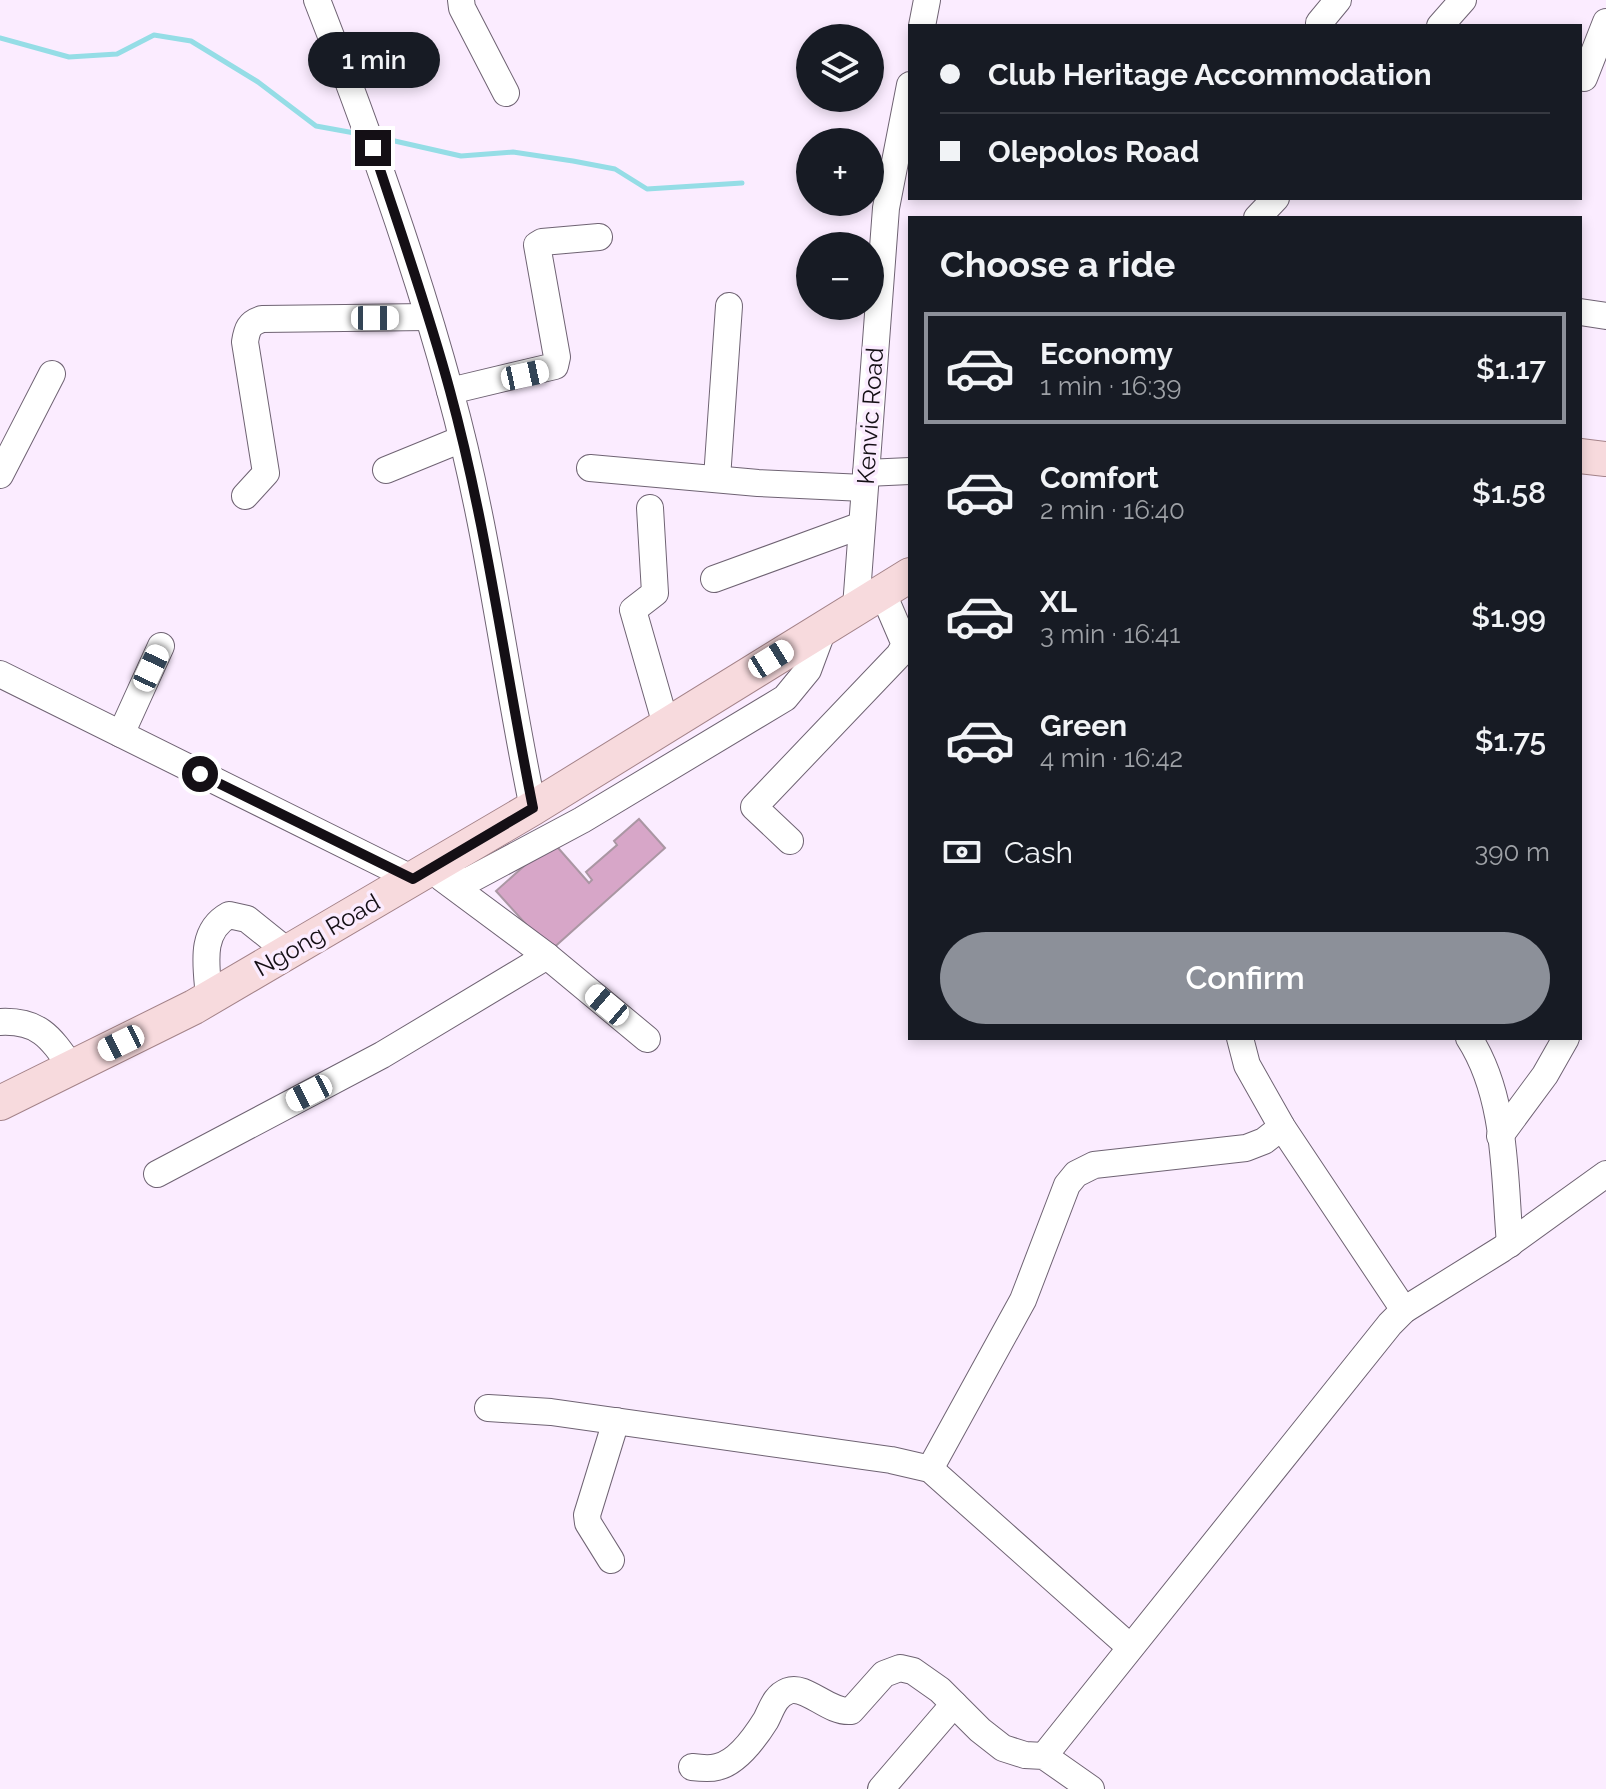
<!DOCTYPE html>
<html lang="en">
<head>
<meta charset="utf-8">
<style>
	body { margin:0; font-family:Raleway,sans-serif; background:#242831; color:#f1f3f6; height:100vh; display:flex; flex-direction:column; font-size:30px; white-space:nowrap }
	* { box-sizing:border-box; margin:0 }
	p { font-size:26px; color:#9ea1a6 }
	.icon { flex:none; width:44px; height:44px; fill:none; stroke:currentColor; stroke-width:2; stroke-linecap:round; stroke-linejoin:round }
	.map { position:relative; flex:1; overflow:hidden }
	.details { position:absolute; left:908px; top:216px; width:674px; height:824px; display:flex; flex-direction:column; background:#171b24; border-radius:0px; box-shadow:0 4px 12px #0003 }
	.details>* { flex:none }
	.banner { position:absolute; left:908px; top:24px; width:674px; height:176px; border-radius:0px; box-shadow:0 4px 12px #0003; display:grid; align-content:center; height:176px; padding:0 32px; background:#171b24 }
	.buttons { position:absolute; left:796px; top:24px; display:grid; gap:16px }
	.buttons a { display:grid; place-items:center; width:88px; height:88px; border-radius:50%; background:#171b24; box-shadow:0 4px 12px #0003; font-size:40px }
	.end { position:absolute; width:36px; height:36px; margin:-18px; border:10px solid #140f15; background:#fff; box-shadow:0 0 0 4px #fff }
	.from { border-radius:50% }
	.bubble { position:absolute; height:56px; border-radius:28px; background:#171b24; box-shadow:0 4px 12px #0003; font-size:26px; font-weight:600; line-height:56px; text-align:center }
	.car { position:absolute; width:24px; height:48px; margin:-24px -12px; border-radius:10px; box-shadow:0 0 6px 2px #0007; background:linear-gradient(#fff 24%,#345 0 40%,#fff 0 76%,#345 0 86%,#fff 0) }
	.banner b { display:flex; align-items:center; gap:28px; height:76px; font-size:30px }
	.banner b+b { border-top:2px solid #363941 }
	.banner i { width:20px; height:20px; background:#f1f3f6 }
	ul { padding:0; list-style:none }
	li { display:flex; align-items:center; gap:24px; height:112px; margin:0 16px 12px; padding:0 16px; border:4px solid transparent; border-radius:0px }
	li div { flex:1 }
	li b { display:block; font-size:30px }
	li em { font-style:normal; font-weight:600 }
	li.current { border-color:#8c9099 }
	li>.icon { width:72px; height:72px; stroke-width:1.5 }
	h2 { padding:0 32px; font-size:36px; line-height:96px }
	.pay { display:flex; align-items:center; gap:20px; height:88px; padding:0 32px; font-size:30px }
	.pay p { margin-inline-start:auto }
	.action { display:flex; gap:16px; margin-top:auto; padding:16px 32px }
	.action a { flex:1; height:92px; border-radius:48px; background:#8c9099; color:#fff; font-size:32px; font-weight:600; line-height:92px; text-align:center }
	.map>svg:first-child { display:block }
	.lines { fill:none; stroke-linecap:round; stroke-linejoin:round }
	.stream { stroke:#95dde6; stroke-width:5 }
	.building { fill:#d7a6c8; stroke:#aa96a3; stroke-width:2 }
	.minor-casing { stroke:#6f6373; stroke-width:28 }
	.major-casing { stroke:#a48389; stroke-width:36 }
	.minor { stroke:#fff; stroke-width:26 }
	.major { stroke:#f7dadd; stroke-width:34 }
	.route { stroke:#140f15; stroke-width:10 }
	.labels { text-anchor:middle; dominant-baseline:central; stroke-width:7; stroke-linejoin:round; paint-order:stroke }
	.street-label { font-size:24px; fill:#140f15; stroke:#fbecff }
</style>
</head>
<body>
<div class="map">
<svg width="1606" height="1789" viewBox="0 0 1606 1789">
	<rect width="100%" height="100%" fill="#fbecff"/>
	<g class="lines">
		<g class="stream">
			<path d="M 0,38 L 69,57 L 117,54 L 154,35 L 191,41 L 258,82 L 316,126 L 360,134"/>
			<path d="M 377,137 L 461,156 L 513,152 L 573,161 L 615,169 L 647,189 L 742,183"/>
		</g>
	</g>
	<path class="building" d="M 639,819 L 665,848 L 550,951 L 496,891 L 552,841 L 589,883 L 592,880 L 586,872 L 617,845 L 614,841 Z"/>
	<g class="lines">
		<g class="minor-casing">
			<g id="minor">
				<path d="M 317,0 C 367,128 414,258 450,391 C 488,527 504,669 533,808"/>
				<path d="M 461,0 L 462,8 L 506,93"/>
				<path d="M 1319,23 L 1338,0"/>
				<path d="M 922,26 L 927,0"/>
				<path d="M 1440,26 L 1463,0"/>
				<path d="M 1584,78 L 1606,22"/>
				<path d="M 1257,218 L 1276,198"/>
				<path d="M 1580,312 L 1606,316"/>
				<path d="M 450,391 L 555,366 L 557,357 L 537,245 L 542,242 L 599,237"/>
				<path d="M 590,468 L 758,483 L 864,488"/>
				<path d="M 386,470 L 462,439"/>
				<path d="M 866,473 L 910,471"/>
				<path d="M 0,475 L 52,374"/>
				<path d="M 717,478 L 729,306"/>
				<path d="M 245,496 L 266,473 L 245,342 C 247,329 249,323 262,319 L 427,317"/>
				<path d="M 650,508 L 655,593 L 633,610 L 666,725"/>
				<path d="M 714,579 L 862,525"/>
				<path d="M 856,607 L 886,208 L 910,85"/>
				<path d="M 0,674 L 413,879"/>
				<path d="M 121,734 L 161,646"/>
				<path d="M 790,841 L 754,807 L 899,655 L 904,646 L 903,640 L 882,591"/>
				<path d="M 430,869 L 466,882 L 582,820 L 785,698 L 808,670 L 824,627"/>
				<path d="M 442,878 L 547,956 L 647,1039"/>
				<path d="M 209,998 C 207,968 198,932 229,915 L 247,919 L 288,952"/>
				<path d="M 0,1022 C 40,1020 51,1038 72,1068"/>
				<path d="M 1240,1038 L 1247,1065 L 1282,1127 L 1404,1310"/>
				<path d="M 1469,1038 C 1507,1097 1504,1175 1510,1244"/>
				<path d="M 1500,1136 L 1545,1075 L 1566,1038"/>
				<path d="M 157,1174 L 382,1055 L 547,956"/>
				<path d="M 488,1408 L 551,1412 L 891,1460 L 930,1469 L 1130,1647"/>
				<path d="M 930,1469 L 1023,1300 L 1067,1185 L 1076,1174 L 1094,1165 L 1246,1148 L 1264,1141 L 1282,1127"/>
				<path d="M 611,1560 L 588,1523 L 587,1515 L 616,1421"/>
				<path d="M 1044,1756 L 1390,1324 L 1404,1310 L 1502,1249 L 1606,1174"/>
				<path d="M 692,1767 C 700,1768 710,1769 717,1767 C 737,1763 756,1736 766,1720 C 772,1708 775,1696 788,1691 C 806,1684 828,1713 851,1711 L 884,1674 L 900,1668 L 913,1671 L 940,1690 L 980,1730 L 1003,1748 L 1025,1755 L 1044,1756 L 1091,1789"/>
				<path d="M 881,1789 L 954,1704"/>
			</g>
		</g>
		<g class="major-casing">
			<g id="major">
				<path d="M 1580,456 L 1606,459"/>
				<path d="M 0,1103 L 194,1007 L 533,808 L 910,575"/>
			</g>
		</g>
		<use href="#minor" class="minor"/>
		<use href="#major" class="major"/>
	</g>
	<g class="lines">
		<path class="route" d="M 200,774 L 413,879 L 533,808 C 505,669 487,527 450,391 C 428,309 399,228 373,148"/>
	</g>
	<g class="labels">
		<g class="street-label">
			<text transform="translate(870 416) rotate(-86)">Kenvic Road</text>
			<text transform="translate(317 935) rotate(-30)">Ngong Road</text>
		</g>
	</g>
</svg>
<div class="buttons">
<a><svg class="icon" aria-label="layers" viewBox="0 0 24 24"><path d="M12 4l9 5-9 5-9-5zM3 14l9 5 9-5"/></svg></a>
<a>+</a>
<a>−</a>
</div>
<i class="end from" style="left:200px;top:774px"></i>
<i class="end" style="left:373px;top:148px"></i>
<div class="bubble" style="left:308px;top:32px;width:132px">1 min</div>
<i class="car" style="left:375px;top:318px;rotate:90deg"></i>
<i class="car" style="left:525px;top:375px;rotate:78deg"></i>
<i class="car" style="left:771px;top:659px;rotate:58deg"></i>
<i class="car" style="left:151px;top:668px;rotate:25deg"></i>
<i class="car" style="left:607px;top:1005px;rotate:310deg"></i>
<i class="car" style="left:121px;top:1043px;rotate:244deg"></i>
<i class="car" style="left:309px;top:1093px;rotate:243deg"></i>
<div class="banner">
<b><i class="from"></i>Club Heritage Accommodation</b>
<b><i></i>Olepolos Road</b>
</div>
<section class="details">
<h2>Choose a ride</h2>
<ul>
<li class="current"><svg class="icon" aria-label="car" viewBox="0 0 24 24"><path d="M5 17H2v-5l4-1 3-4h7l3 4 3 1v5h-3M9 17h6M6 11h13"/><circle cx="7" cy="17" r="2"/><circle cx="17" cy="17" r="2"/></svg><div><b>Economy</b><p>1 min · 16:39</p></div><em>$1.17</em></li>
<li><svg class="icon" aria-label="car" viewBox="0 0 24 24"><path d="M5 17H2v-5l4-1 3-4h7l3 4 3 1v5h-3M9 17h6M6 11h13"/><circle cx="7" cy="17" r="2"/><circle cx="17" cy="17" r="2"/></svg><div><b>Comfort</b><p>2 min · 16:40</p></div><em>$1.58</em></li>
<li><svg class="icon" aria-label="car" viewBox="0 0 24 24"><path d="M5 17H2v-5l4-1 3-4h7l3 4 3 1v5h-3M9 17h6M6 11h13"/><circle cx="7" cy="17" r="2"/><circle cx="17" cy="17" r="2"/></svg><div><b>XL</b><p>3 min · 16:41</p></div><em>$1.99</em></li>
<li><svg class="icon" aria-label="car" viewBox="0 0 24 24"><path d="M5 17H2v-5l4-1 3-4h7l3 4 3 1v5h-3M9 17h6M6 11h13"/><circle cx="7" cy="17" r="2"/><circle cx="17" cy="17" r="2"/></svg><div><b>Green</b><p>4 min · 16:42</p></div><em>$1.75</em></li>
</ul>
<div class="pay"><svg class="icon" aria-label="cash" viewBox="0 0 24 24"><path d="M3 7h18v10H3z"/><circle cx="12" cy="12" r="2"/></svg>Cash<p>390 m</p></div>
<div class="action"><a>Confirm</a></div>
</section>
</div>
</body>
</html>
